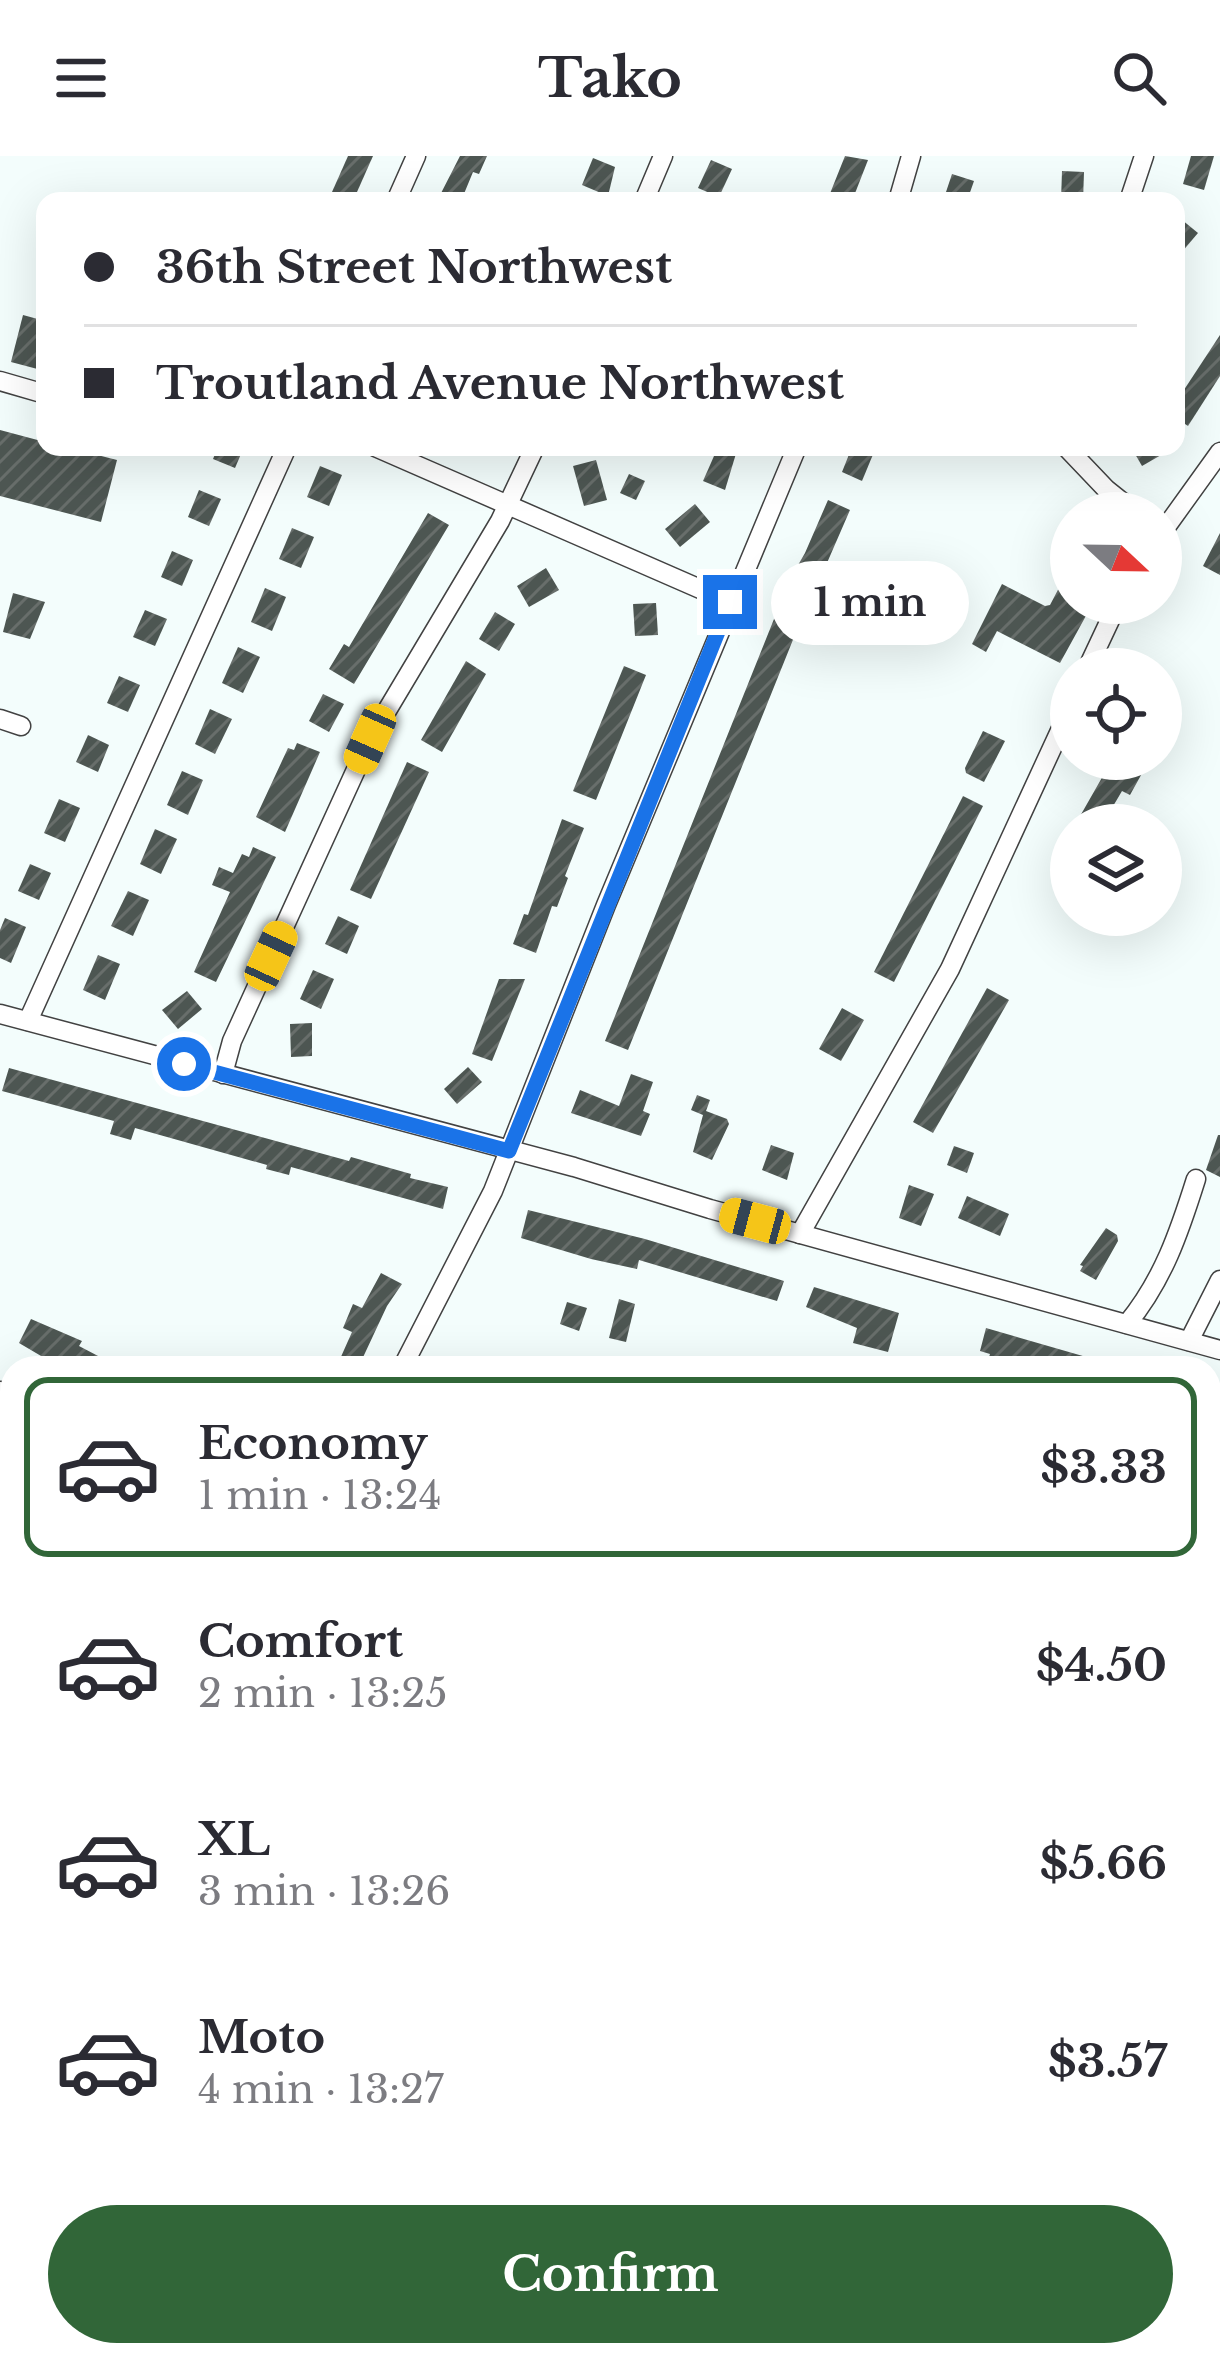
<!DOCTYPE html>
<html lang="en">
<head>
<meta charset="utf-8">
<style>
	body { margin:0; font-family:"Libre Baskerville",serif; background:#f7f7f7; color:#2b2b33; height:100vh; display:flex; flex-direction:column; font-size:45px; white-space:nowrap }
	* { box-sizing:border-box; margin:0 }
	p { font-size:39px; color:#7c7c81 }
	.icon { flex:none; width:66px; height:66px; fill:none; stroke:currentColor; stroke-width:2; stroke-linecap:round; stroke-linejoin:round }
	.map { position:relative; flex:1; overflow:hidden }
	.side { position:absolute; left:0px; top:1200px; width:1221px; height:1011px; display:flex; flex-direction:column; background:#fff; border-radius:36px 36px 0 0; box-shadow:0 12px 48px #0002 }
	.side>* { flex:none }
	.hud { position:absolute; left:36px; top:36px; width:1149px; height:264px; border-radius:24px; box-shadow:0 12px 48px #0002; display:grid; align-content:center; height:264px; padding:0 48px; background:#fff }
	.needle { width:78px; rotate:112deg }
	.controls { position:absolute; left:1050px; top:336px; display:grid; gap:24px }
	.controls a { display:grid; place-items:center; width:132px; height:132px; border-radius:50%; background:#fff; box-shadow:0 12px 48px #0002; font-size:60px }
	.end { position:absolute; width:54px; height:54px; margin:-27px; border:15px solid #1a73e8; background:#fff; box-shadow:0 0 0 6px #fff }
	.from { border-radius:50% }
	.bubble { position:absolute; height:84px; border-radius:42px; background:#fff; box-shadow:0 12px 48px #0002; font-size:39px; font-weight:700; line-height:84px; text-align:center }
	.car { position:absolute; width:36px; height:72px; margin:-36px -18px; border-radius:15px; box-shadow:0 0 9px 3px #0007; background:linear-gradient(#f5c518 24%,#345 0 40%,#f5c518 0 76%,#345 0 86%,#f5c518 0) }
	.hud b { display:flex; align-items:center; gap:42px; height:114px; font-size:45px }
	.hud b+b { border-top:3px solid #e1e1e2 }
	.hud i { width:30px; height:30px; background:#2b2b33 }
	ul { padding:21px 0 0; list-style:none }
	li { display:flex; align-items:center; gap:36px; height:180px; margin:0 24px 18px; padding:0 24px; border:6px solid transparent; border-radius:24px }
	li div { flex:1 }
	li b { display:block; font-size:45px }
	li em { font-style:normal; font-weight:700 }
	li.current { border-color:#316638 }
	li>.icon { width:108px; height:108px; stroke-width:1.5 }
	.button { display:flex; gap:24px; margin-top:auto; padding:24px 48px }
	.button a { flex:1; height:138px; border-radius:72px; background:#316638; color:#fff; font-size:48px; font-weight:700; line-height:138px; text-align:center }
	header { display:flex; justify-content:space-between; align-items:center; height:156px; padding:0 48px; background:#fff; font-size:54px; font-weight:700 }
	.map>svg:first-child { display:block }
	.cemetery { fill:url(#cemetery-stones) }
	.building { fill:url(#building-hatch) }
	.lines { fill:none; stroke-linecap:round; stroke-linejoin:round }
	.minor-casing { stroke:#424242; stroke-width:21 }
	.minor { stroke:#fff; stroke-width:18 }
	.route { stroke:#1a73e8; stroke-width:15 }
</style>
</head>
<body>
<header><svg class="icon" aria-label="menu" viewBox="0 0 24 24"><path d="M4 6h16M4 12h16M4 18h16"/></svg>Tako<svg class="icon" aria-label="search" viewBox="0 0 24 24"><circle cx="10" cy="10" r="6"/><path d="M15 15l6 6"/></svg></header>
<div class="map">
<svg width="1220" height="2209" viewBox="0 0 1220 2209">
	<defs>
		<pattern id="cemetery-stones" width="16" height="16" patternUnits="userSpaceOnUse" patternTransform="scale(3)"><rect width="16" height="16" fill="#c5d3de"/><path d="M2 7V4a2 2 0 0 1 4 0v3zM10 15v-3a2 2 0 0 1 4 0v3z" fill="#a8b4bd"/></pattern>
		<pattern id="building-hatch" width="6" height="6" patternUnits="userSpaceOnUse" patternTransform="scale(3)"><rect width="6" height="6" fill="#4d5652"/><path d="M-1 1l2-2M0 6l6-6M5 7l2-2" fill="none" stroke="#686e6b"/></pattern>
	</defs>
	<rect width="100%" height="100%" fill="#f3fdfc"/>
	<g class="cemetery">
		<path d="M 1220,1405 L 1220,1647 L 1209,1644 L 1209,1435 Z"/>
		<path d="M 1209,2150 L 1220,2157 L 1220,2209 L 786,2209 L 792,2199 L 1209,2199 Z"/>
	</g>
	<g class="building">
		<path d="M 348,0 L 373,0 L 353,45 L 328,45 Z"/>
		<path d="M 460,0 L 487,0 L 479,18 L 473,16 L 461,45 L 437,45 Z"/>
		<path d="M 845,0 L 868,4 L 852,45 L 827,45 Z"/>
		<path d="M 1191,0 L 1214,0 L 1204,34 L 1183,28 Z"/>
		<path d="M 593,2 L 615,11 L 608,40 L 582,29 Z"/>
		<path d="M 711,4 L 732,13 L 719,41 L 698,32 Z"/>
		<path d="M 1062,15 L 1084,16 L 1083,45 L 1061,45 Z"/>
		<path d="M 952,18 L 974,25 L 967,45 L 943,45 Z"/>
		<path d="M 1176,59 L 1198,77 L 1176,103 Z"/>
		<path d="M 23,159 L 45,165 L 45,215 L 11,206 Z"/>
		<path d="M 1220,179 L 1220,220 L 1188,270 L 1176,262 L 1176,246 Z"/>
		<path d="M 0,274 L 45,286 L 45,291 L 66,291 L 117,304 L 101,366 L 0,340 Z"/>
		<path d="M 218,291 L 244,291 L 235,312 L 213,303 Z"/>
		<path d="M 718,291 L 738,291 L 725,334 L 703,325 Z"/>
		<path d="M 852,291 L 874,296 L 862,325 L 842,316 Z"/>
		<path d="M 1131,291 L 1175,291 L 1142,310 Z"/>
		<path d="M 596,304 L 607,344 L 584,350 L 573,310 Z"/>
		<path d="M 320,310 L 342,319 L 329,350 L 307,341 Z"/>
		<path d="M 629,318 L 645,325 L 636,344 L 620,337 Z"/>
		<path d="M 199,334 L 221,343 L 209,370 L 188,361 Z"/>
		<path d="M 828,344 L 850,354 L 820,423 L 833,429 L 827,441 L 813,434 L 628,894 L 605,885 L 790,423 L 805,397 Z"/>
		<path d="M 695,348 L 710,366 L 680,391 L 665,373 Z"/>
		<path d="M 428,357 L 449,369 L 354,528 L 329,513 L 344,488 L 349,491 Z"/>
		<path d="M 292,372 L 314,381 L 301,412 L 279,403 Z"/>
		<path d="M 1220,377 L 1220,419 L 1203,410 Z"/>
		<path d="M 172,395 L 193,404 L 182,430 L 161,421 Z"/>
		<path d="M 1071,409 L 1071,447 L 1093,447 L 1060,507 L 997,475 L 986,496 L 972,488 L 1002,428 L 1045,450 L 1050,449 Z"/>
		<path d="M 546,412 L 559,434 L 529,451 L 517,430 Z"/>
		<path d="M 265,432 L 286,441 L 272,475 L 251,466 Z"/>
		<path d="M 13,437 L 45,446 L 30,483 L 3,476 Z"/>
		<path d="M 656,447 L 658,479 L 635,480 L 633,448 Z"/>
		<path d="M 145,454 L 167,463 L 155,490 L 133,481 Z"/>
		<path d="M 495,456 L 515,468 L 499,495 L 479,483 Z"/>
		<path d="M 238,491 L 260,501 L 243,537 L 222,527 Z"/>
		<path d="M 466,505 L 486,518 L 442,596 L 421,584 Z"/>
		<path d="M 624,510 L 646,519 L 596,644 L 573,635 Z"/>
		<path d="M 119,520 L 140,529 L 128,556 L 107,547 Z"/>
		<path d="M 1161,536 L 1180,547 L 1161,579 Z"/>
		<path d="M 323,538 L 344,548 L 329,576 L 309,565 Z"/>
		<path d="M 210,553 L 232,563 L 215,598 L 195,588 Z"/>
		<path d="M 983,575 L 1005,585 L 984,626 L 966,617 L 965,612 Z"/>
		<path d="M 88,579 L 109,589 L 98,616 L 76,606 Z"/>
		<path d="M 297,587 L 320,596 L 285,676 L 256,661 L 288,592 L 294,594 Z"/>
		<path d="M 1125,603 L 1150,603 L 1130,639 L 1122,635 L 1102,669 L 1075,669 L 1112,604 L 1122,609 Z"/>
		<path d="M 407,606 L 429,616 L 371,743 L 350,734 Z"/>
		<path d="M 182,615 L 203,624 L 188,659 L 167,649 Z"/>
		<path d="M 963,640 L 983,650 L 894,826 L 874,816 Z"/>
		<path d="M 59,643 L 80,652 L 65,686 L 44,677 Z"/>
		<path d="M 562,663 L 584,672 L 565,720 L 568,722 L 557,751 L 552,750 L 536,797 L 513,788 L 524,758 L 528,759 Z"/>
		<path d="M 155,673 L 177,683 L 161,718 L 140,708 Z"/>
		<path d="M 253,691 L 276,701 L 216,826 L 194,816 L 230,736 L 212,729 L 219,711 L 233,717 L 242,698 L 249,701 Z"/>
		<path d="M 30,708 L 51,717 L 39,744 L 18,735 Z"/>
		<path d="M 128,735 L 149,744 L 133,780 L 111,770 Z"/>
		<path d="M 338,760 L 359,770 L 347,798 L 325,788 Z"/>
		<path d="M 5,762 L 26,771 L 11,807 L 0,802 L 0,774 Z"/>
		<path d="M 98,799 L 120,808 L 105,844 L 83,834 Z"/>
		<path d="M 313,814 L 334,823 L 321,853 L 300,843 Z"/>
		<path d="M 499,823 L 525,823 L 492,905 L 472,898 Z"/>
		<path d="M 987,832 L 1009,844 L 933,977 L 913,966 Z"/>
		<path d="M 187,835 L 202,853 L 178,873 L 162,854 Z"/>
		<path d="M 842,852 L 864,864 L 841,905 L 819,893 Z"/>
		<path d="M 312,867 L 312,900 L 291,901 L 290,868 Z"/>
		<path d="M 468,911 L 482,926 L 457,948 L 444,933 Z"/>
		<path d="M 9,912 L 349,1005 L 351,1001 L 411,1018 L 410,1022 L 448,1031 L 443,1053 L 291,1011 L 289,1019 L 266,1013 L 267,1009 L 135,972 L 131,984 L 110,978 L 114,965 L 2,935 Z"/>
		<path d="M 631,918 L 653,926 L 643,955 L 650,958 L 641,980 L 571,957 L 580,934 L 619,950 Z"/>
		<path d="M 697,939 L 710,944 L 706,955 L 727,963 L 729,968 L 712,1004 L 693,996 L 703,959 L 691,954 Z"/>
		<path d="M 1218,979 L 1220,979 L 1220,1021 L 1206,1014 Z"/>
		<path d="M 771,989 L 794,997 L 787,1024 L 762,1014 Z"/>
		<path d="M 954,990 L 974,997 L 967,1017 L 947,1009 Z"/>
		<path d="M 909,1029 L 934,1038 L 921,1070 L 899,1062 Z"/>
		<path d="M 967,1040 L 1009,1058 L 1000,1080 L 958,1062 Z"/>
		<path d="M 528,1054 L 645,1083 L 784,1125 L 777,1145 L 639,1104 L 637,1113 L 591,1103 L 521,1082 Z"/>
		<path d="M 1106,1072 L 1117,1079 L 1118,1085 L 1096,1124 L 1080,1115 L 1083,1110 L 1080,1109 Z"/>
		<path d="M 381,1117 L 402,1128 L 387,1150 L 358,1212 L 336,1212 L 352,1176 L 343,1172 L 353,1148 L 362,1152 Z"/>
		<path d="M 814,1131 L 899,1157 L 888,1196 L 853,1187 L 857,1172 L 806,1151 Z"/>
		<path d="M 619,1143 L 635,1148 L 626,1186 L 609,1182 Z"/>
		<path d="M 567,1146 L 587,1152 L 579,1175 L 560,1168 Z"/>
		<path d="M 31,1163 L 82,1185 L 79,1190 L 121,1212 L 63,1212 L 53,1207 L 19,1187 Z"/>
		<path d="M 986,1172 L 1114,1209 L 1114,1212 L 1025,1212 L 988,1204 L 990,1198 L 980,1195 Z"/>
	</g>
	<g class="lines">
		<g class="minor-casing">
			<g id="minor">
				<path d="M 1131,39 L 1144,0"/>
				<path d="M 396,45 L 416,0"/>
				<path d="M 644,45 L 663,0"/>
				<path d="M 898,45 L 911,0"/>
				<path d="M 0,225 L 45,238"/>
				<path d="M 375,291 L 730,446"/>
				<path d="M 1066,291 L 1106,333 L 1136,357"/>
				<path d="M 1161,378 L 1220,296"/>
				<path d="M 1087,513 L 1118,447"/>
				<path d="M 0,563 L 21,570"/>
				<path d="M 0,858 L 574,1011 L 710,1053 L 1220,1194"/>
				<path d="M 28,865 L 287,291"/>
				<path d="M 223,918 L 232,885 L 370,583 L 500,365 L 535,291"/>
				<path d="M 800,1078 L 950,813 L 1071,551"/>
				<path d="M 1127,1168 C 1163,1124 1179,1077 1196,1023"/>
				<path d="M 1189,1185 L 1220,1124"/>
				<path d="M 402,1212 L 493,1035 L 606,749 L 797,291"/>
				<path d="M 0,1235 L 12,1242"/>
				<path d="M 1209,1403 L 1220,1373"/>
				<path d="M 0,1517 L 12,1523"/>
				<path d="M 1220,1523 L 1211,1549 L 1220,1570"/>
				<path d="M 0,1696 L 12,1702"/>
				<path d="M 0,1925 L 12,1904"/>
				<path d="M 1209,1937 L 1220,1944"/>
				<path d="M 224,2199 L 238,2209"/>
				<path d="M 1081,2199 L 1097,2209"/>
				<path d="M 327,2209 L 335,2199"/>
				<path d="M 381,2209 L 387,2199"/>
				<path d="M 635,2209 L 641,2199"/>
				<path d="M 739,2209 L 745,2199"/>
				<path d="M 864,2209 L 869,2199"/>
			</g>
		</g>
		<use href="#minor" class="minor"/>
	</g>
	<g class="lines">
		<path class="route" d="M 184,908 L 509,995 L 730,446"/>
	</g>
</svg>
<div class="controls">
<a><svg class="needle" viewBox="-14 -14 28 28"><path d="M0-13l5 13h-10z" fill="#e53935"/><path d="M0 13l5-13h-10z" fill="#7c7c81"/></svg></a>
<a><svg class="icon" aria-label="locate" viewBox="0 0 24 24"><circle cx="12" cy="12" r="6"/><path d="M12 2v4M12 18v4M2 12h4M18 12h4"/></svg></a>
<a><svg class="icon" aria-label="layers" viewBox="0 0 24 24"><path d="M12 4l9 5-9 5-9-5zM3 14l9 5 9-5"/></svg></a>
</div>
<i class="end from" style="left:184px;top:908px"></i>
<i class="end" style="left:730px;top:446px"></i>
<div class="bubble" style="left:771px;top:405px;width:198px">1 min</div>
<i class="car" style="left:370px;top:583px;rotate:204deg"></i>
<i class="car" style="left:271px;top:800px;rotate:25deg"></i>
<i class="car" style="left:755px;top:1065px;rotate:285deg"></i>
<div class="hud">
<b><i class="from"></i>36th Street Northwest</b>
<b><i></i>Troutland Avenue Northwest</b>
</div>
<section class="side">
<ul>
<li class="current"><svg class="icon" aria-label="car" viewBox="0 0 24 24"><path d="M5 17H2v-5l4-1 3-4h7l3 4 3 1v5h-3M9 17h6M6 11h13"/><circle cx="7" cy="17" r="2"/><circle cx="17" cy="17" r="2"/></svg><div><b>Economy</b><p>1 min · 13:24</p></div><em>$3.33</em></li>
<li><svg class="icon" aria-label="car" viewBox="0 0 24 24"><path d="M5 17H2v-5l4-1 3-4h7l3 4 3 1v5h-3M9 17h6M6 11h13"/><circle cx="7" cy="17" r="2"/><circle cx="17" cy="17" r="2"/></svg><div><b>Comfort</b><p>2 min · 13:25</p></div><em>$4.50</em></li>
<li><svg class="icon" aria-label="car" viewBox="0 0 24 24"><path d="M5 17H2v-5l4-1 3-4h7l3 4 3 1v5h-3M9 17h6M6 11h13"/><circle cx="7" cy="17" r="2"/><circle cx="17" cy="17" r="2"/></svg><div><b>XL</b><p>3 min · 13:26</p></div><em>$5.66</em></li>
<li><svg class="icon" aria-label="car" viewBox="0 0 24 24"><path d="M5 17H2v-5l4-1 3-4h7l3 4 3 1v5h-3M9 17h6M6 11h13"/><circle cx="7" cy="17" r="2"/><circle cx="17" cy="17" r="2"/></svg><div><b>Moto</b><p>4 min · 13:27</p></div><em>$3.57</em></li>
</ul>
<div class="button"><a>Confirm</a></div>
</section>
</div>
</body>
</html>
